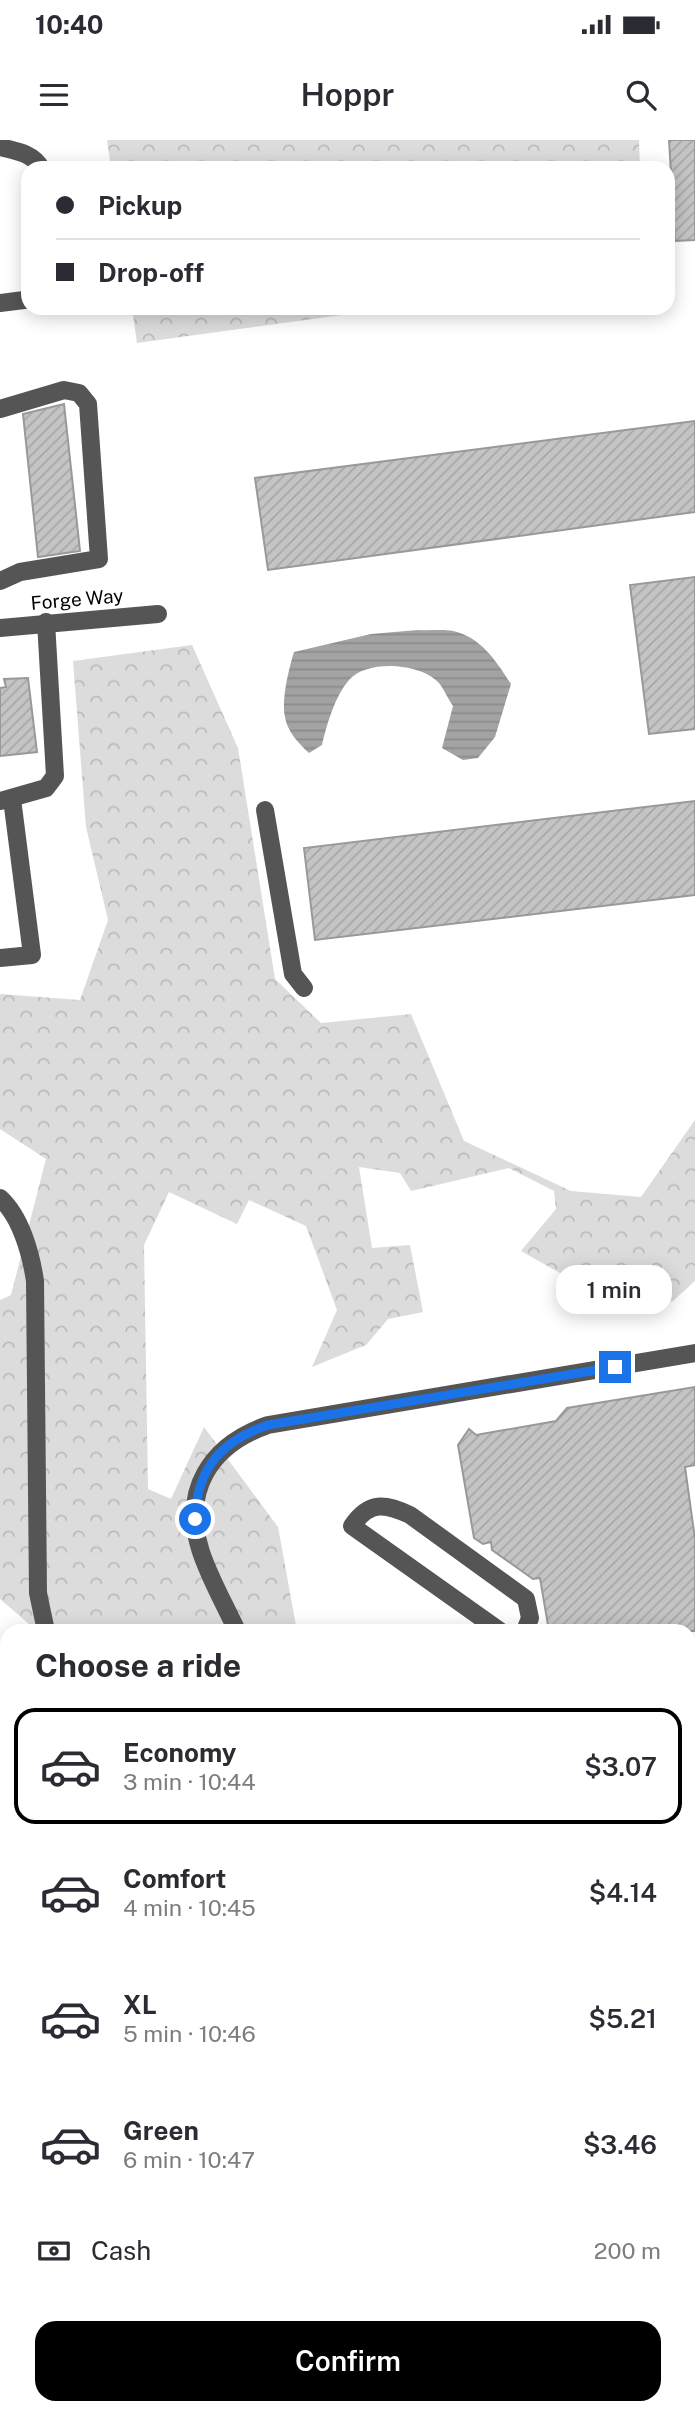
<!DOCTYPE html>
<html lang="en">
<head>
<meta charset="utf-8">
<style>
	body { margin:0; font-family:"Public Sans",sans-serif; background:#f2f2f3; color:#2b2b33; height:100vh; display:flex; flex-direction:column; font-size:26px; white-space:nowrap }
	* { box-sizing:border-box; margin:0 }
	p { font-size:23px; color:#7c7c81 }
	.icon { flex:none; width:38px; height:38px; fill:none; stroke:currentColor; stroke-width:2; stroke-linecap:round; stroke-linejoin:round }
	.map { position:relative; flex:1; overflow:hidden }
	.panel { position:absolute; left:0px; top:1484px; width:696px; height:791px; display:flex; flex-direction:column; background:#fff; border-radius:21px 21px 0 0; box-shadow:0 4px 18px #0003 }
	.panel>* { flex:none }
	.guide { position:absolute; left:21px; top:21px; width:654px; height:154px; border-radius:21px; box-shadow:0 4px 18px #0003; display:grid; align-content:center; height:154px; padding:0 35px; background:#fff }
	.end { position:absolute; width:32px; height:32px; margin:-16px; border:9px solid #1a73e8; background:#fff; box-shadow:0 0 0 4px #fff }
	.from { border-radius:50% }
	.bubble { position:absolute; height:49px; border-radius:21px; background:#fff; box-shadow:0 4px 18px #0003; font-size:23px; font-weight:600; line-height:49px; text-align:center }
	.guide b { display:flex; align-items:center; gap:24px; height:66px; font-size:26px }
	.guide b+b { border-top:2px solid #e1e1e2 }
	.guide i { width:18px; height:18px; background:#2b2b33 }
	ul { padding:0; list-style:none }
	li { display:flex; align-items:center; gap:21px; height:116px; margin:0 14px 10px; padding:0 21px; border:4px solid transparent; border-radius:21px }
	li div { flex:1 }
	li b { display:block; font-size:26px }
	li em { font-style:normal; font-weight:600 }
	li.active { border-color:#000 }
	li>.icon { width:63px; height:63px; stroke-width:1.5 }
	h2 { padding:0 35px; font-size:32px; line-height:84px }
	.pay { display:flex; align-items:center; gap:18px; height:77px; padding:0 35px; font-size:26px }
	.pay p { margin-inline-start:auto }
	.cta { display:flex; gap:14px; margin-top:auto; padding:14px 35px }
	.cta a { flex:1; height:80px; border-radius:21px; background:#000; color:#fff; font-size:28px; font-weight:600; line-height:80px; text-align:center }
	.status { display:flex; justify-content:space-between; align-items:center; height:49px; padding:0 35px; background:#fff; direction:ltr }
	.status svg { height:19px; fill:currentColor }
	header { display:flex; justify-content:space-between; align-items:center; height:91px; padding:0 35px; background:#fff; font-size:32px; font-weight:600 }
	.map>svg:first-child { display:block }
	.forest { fill:url(#forest-crowns) }
	.water { fill:url(#water-rules) }
	.building { fill:url(#building-hatch); stroke:#999; stroke-width:2 }
	.lines { fill:none; stroke-linecap:round; stroke-linejoin:round }
	.minor { stroke:#555; stroke-width:18 }
	.route { stroke:#1a73e8; stroke-width:9 }
	.labels { text-anchor:middle; dominant-baseline:central; stroke-width:5; stroke-linejoin:round; paint-order:stroke }
	.street-label { font-size:19px; fill:#000; stroke:#fff }
</style>
</head>
<body>
<div class="status"><b>10:40</b><svg viewBox="0 0 49 12"><path d="M0 12V9h3v3zM5 12V6h3v6zM10 12V3h3v9zM15 12V0h3v12zM26 1h20v11H26zM47 4h2v5h-2z"/></svg></div>
<header><svg class="icon" aria-label="menu" viewBox="0 0 24 24"><path d="M4 6h16M4 12h16M4 18h16"/></svg>Hoppr<svg class="icon" aria-label="search" viewBox="0 0 24 24"><circle cx="10" cy="10" r="6"/><path d="M15 15l6 6"/></svg></header>
<div class="map">
<svg width="695" height="2275" viewBox="0 0 695 2275">
	<defs>
		<pattern id="forest-crowns" width="20" height="18" patternUnits="userSpaceOnUse" patternTransform="scale(1.75)"><rect width="20" height="18" fill="#dcdcdc"/><path d="M2 6a3 3 0 1 1 6 0M12 15a3 3 0 1 1 6 0" fill="none" stroke="#bbb"/></pattern>
		<pattern id="water-rules" width="6" height="5" patternUnits="userSpaceOnUse" patternTransform="scale(1.75)"><rect width="6" height="5" fill="#a3a3a3"/><path d="M0 2.5h6" fill="none" stroke="#8b8b8b"/></pattern>
		<pattern id="building-hatch" width="6" height="6" patternUnits="userSpaceOnUse" patternTransform="scale(1.75)"><rect width="6" height="6" fill="#c4c4c4"/><path d="M-1 1l2-2M0 6l6-6M5 7l2-2" fill="none" stroke="#a7a7a7"/></pattern>
	</defs>
	<rect width="100%" height="100%" fill="#fff"/>
	<g class="forest">
		<path d="M 107,0 L 639,0 L 640,28 L 111,28 Z"/>
		<path d="M 132,168 L 393,168 L 137,203 Z"/>
		<path d="M 192,505 L 238,608 L 275,839 L 321,883 L 411,874 L 464,1001 L 571,1051 L 641,1057 L 695,980 L 695,1141 L 673,1161 L 620,1167 L 521,1111 L 556,1069 L 554,1051 L 509,1028 L 411,1051 L 400,1033 L 359,1027 L 372,1108 L 410,1105 L 423,1172 L 388,1179 L 366,1205 L 312,1227 L 337,1170 L 306,1086 L 249,1060 L 237,1084 L 169,1052 L 144,1105 L 148,1349 L 171,1359 L 204,1287 L 278,1387 L 297,1491 L 37,1491 L 0,1459 L 0,1160 L 11,1155 L 46,1019 L 0,989 L 0,854 L 80,860 L 108,780 L 86,687 L 73,521 Z"/>
		<path d="M 0,1703 L 7,1709 L 7,2144 L 0,2119 Z"/>
		<path d="M 0,2177 L 7,2177 L 7,2268 L 157,2268 L 165,2275 L 0,2275 Z"/>
		<path d="M 206,2268 L 377,2268 L 379,2275 L 201,2275 Z"/>
	</g>
	<path class="water" d="M 418,490 C 429,491 442,489 453,491 C 481,497 496,521 511,544 L 495,597 L 478,618 L 463,620 L 442,608 L 453,566 C 448,559 444,549 439,543 C 421,523 367,519 349,540 C 335,556 327,584 322,605 L 309,613 C 299,604 287,591 285,577 C 281,560 289,528 294,512 L 371,494 Z"/>
	<g class="building">
		<path d="M 669,0 L 695,0 L 695,100 L 675,101 Z"/>
		<path d="M 64,264 L 80,411 L 38,417 L 23,274 Z"/>
		<path d="M 695,281 L 695,372 L 268,430 L 255,338 Z"/>
		<path d="M 695,437 L 695,589 L 649,594 L 630,445 Z"/>
		<path d="M 28,538 L 37,612 L 0,616 L 0,548 L 6,547 L 4,539 Z"/>
		<path d="M 695,661 L 695,755 L 315,800 L 304,708 Z"/>
		<path d="M 695,1247 L 695,1325 L 685,1327 L 695,1399 L 695,1491 L 549,1491 L 540,1438 L 533,1439 L 492,1410 L 491,1402 L 483,1404 L 474,1398 L 458,1305 L 469,1289 L 476,1295 L 556,1281 L 567,1268 Z"/>
	</g>
	<g class="lines">
		<g class="minor">
			<path d="M 0,7 C 16,11 33,13 41,28"/>
			<path d="M 0,163 L 24,160 L 28,157"/>
			<path d="M 0,269 L 64,250 L 79,253 L 88,264 L 99,419 L 20,432 L 0,441"/>
			<path d="M 0,488 L 158,474"/>
			<path d="M 0,661 L 46,648 L 55,636 L 46,482"/>
			<path d="M 265,670 L 293,834 L 304,848"/>
			<path d="M 0,818 L 32,815 L 12,659"/>
			<path d="M 0,1058 C 21,1077 31,1114 35,1141 L 38,1453 L 46,1491"/>
			<path d="M 237,1491 C 225,1465 210,1439 201,1412 C 181,1351 210,1305 268,1285 L 695,1213"/>
			<path d="M 500,1491 L 352,1386 C 369,1361 385,1363 410,1375 L 526,1459 L 530,1478 L 525,1491"/>
			<path d="M 690,1817 L 695,1816"/>
			<path d="M 399,2268 L 404,2275"/>
		</g>
	</g>
	<g class="lines">
		<path class="route" d="M 195,1379 C 197,1328 221,1301 268,1285 L 615,1227"/>
	</g>
	<g class="labels">
		<g class="street-label">
			<text transform="translate(77 459) rotate(-5)">Forge Way</text>
		</g>
	</g>
</svg>
<i class="end from" style="left:195px;top:1379px"></i>
<i class="end" style="left:615px;top:1227px"></i>
<div class="bubble" style="left:556px;top:1125px;width:116px">1 min</div>
<div class="guide">
<b><i class="from"></i>Pickup</b>
<b><i></i>Drop-off</b>
</div>
<section class="panel">
<h2>Choose a ride</h2>
<ul>
<li class="active"><svg class="icon" aria-label="car" viewBox="0 0 24 24"><path d="M5 17H2v-5l4-1 3-4h7l3 4 3 1v5h-3M9 17h6M6 11h13"/><circle cx="7" cy="17" r="2"/><circle cx="17" cy="17" r="2"/></svg><div><b>Economy</b><p>3 min · 10:44</p></div><em>$3.07</em></li>
<li><svg class="icon" aria-label="car" viewBox="0 0 24 24"><path d="M5 17H2v-5l4-1 3-4h7l3 4 3 1v5h-3M9 17h6M6 11h13"/><circle cx="7" cy="17" r="2"/><circle cx="17" cy="17" r="2"/></svg><div><b>Comfort</b><p>4 min · 10:45</p></div><em>$4.14</em></li>
<li><svg class="icon" aria-label="car" viewBox="0 0 24 24"><path d="M5 17H2v-5l4-1 3-4h7l3 4 3 1v5h-3M9 17h6M6 11h13"/><circle cx="7" cy="17" r="2"/><circle cx="17" cy="17" r="2"/></svg><div><b>XL</b><p>5 min · 10:46</p></div><em>$5.21</em></li>
<li><svg class="icon" aria-label="car" viewBox="0 0 24 24"><path d="M5 17H2v-5l4-1 3-4h7l3 4 3 1v5h-3M9 17h6M6 11h13"/><circle cx="7" cy="17" r="2"/><circle cx="17" cy="17" r="2"/></svg><div><b>Green</b><p>6 min · 10:47</p></div><em>$3.46</em></li>
</ul>
<div class="pay"><svg class="icon" aria-label="cash" viewBox="0 0 24 24"><path d="M3 7h18v10H3z"/><circle cx="12" cy="12" r="2"/></svg>Cash<p>200 m</p></div>
<div class="cta"><a>Confirm</a></div>
</section>
</div>
</body>
</html>
